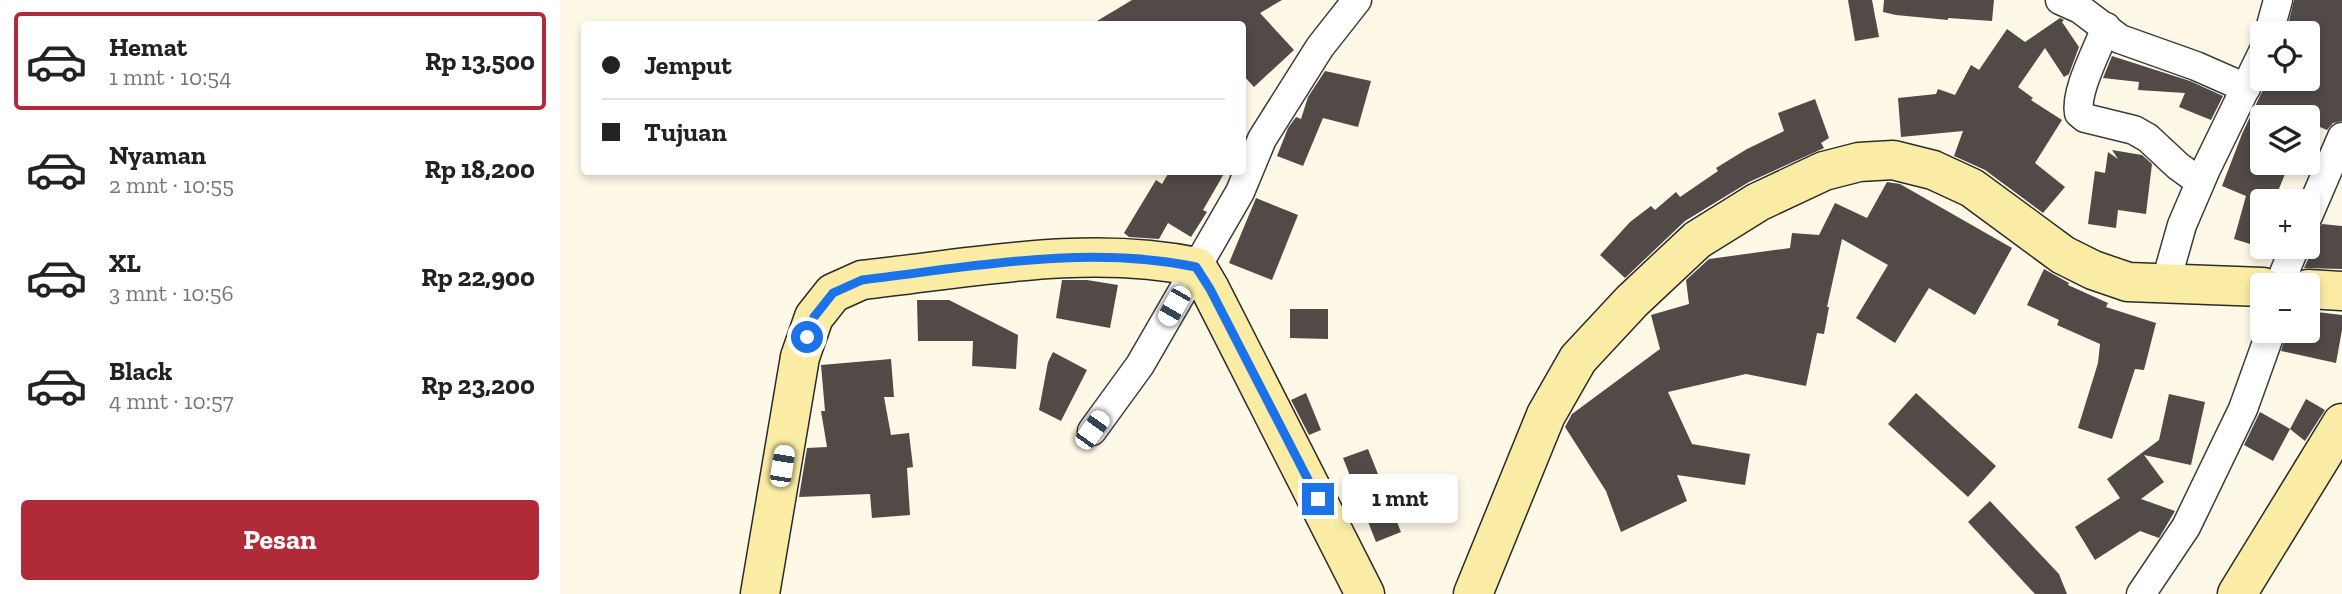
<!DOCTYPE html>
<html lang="id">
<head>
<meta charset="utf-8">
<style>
	body { margin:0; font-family:"Zilla Slab",serif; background:#f6f6f6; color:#222; height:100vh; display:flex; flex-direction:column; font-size:26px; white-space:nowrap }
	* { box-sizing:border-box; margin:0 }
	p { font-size:23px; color:#767676 }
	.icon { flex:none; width:38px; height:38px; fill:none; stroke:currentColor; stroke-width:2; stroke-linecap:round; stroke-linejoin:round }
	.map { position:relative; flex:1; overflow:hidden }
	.details { display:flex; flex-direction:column; background:#fff; width:560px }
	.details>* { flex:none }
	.guide { position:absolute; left:21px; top:21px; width:665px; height:154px; border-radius:7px; box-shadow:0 4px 10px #0003; display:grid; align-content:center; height:154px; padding:0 21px; background:#fff }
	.buttons { position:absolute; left:1690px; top:21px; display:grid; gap:14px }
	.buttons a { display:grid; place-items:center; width:70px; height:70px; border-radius:7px; background:#fff; box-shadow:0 4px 10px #0003; font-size:35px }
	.end { position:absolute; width:32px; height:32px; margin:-16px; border:9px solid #1a73e8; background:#fff; box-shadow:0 0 0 4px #fff }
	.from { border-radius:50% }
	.bubble { position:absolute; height:49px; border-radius:7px; background:#fff; box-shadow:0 4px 10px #0003; font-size:23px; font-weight:700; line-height:49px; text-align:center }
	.car { position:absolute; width:21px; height:42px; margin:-21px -10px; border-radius:9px; box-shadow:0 0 5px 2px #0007; background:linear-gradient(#fff 24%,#345 0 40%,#fff 0 76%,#345 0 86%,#fff 0) }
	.guide b { display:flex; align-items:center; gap:24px; height:66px; font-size:26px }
	.guide b+b { border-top:2px solid #e0e0e0 }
	.guide i { width:18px; height:18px; background:#222 }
	ul { padding:12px 0 0; list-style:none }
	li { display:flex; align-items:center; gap:21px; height:98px; margin:0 14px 10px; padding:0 7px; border:4px solid transparent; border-radius:7px }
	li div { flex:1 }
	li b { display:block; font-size:26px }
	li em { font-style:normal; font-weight:700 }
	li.on { border-color:#b02a39 }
	li>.icon { width:63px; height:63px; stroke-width:1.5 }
	.action { display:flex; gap:14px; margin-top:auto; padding:14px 21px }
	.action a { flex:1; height:80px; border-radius:7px; background:#b02a39; color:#fff; font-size:28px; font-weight:700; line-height:80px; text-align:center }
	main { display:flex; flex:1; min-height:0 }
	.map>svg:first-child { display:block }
	.building { fill:#514a47 }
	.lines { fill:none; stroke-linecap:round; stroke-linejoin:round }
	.street-casing { stroke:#3c3c3c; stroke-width:31 }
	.secondary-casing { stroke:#2b2b2b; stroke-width:41 }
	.street { stroke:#fff; stroke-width:28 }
	.secondary { stroke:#fbeca5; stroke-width:38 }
	.route { stroke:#1a73e8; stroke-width:9 }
</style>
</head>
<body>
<main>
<section class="details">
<ul>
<li class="on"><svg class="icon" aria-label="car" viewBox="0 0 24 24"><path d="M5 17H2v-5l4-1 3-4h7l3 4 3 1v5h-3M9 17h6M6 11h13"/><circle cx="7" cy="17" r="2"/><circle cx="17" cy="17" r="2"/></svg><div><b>Hemat</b><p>1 mnt · 10:54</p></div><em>Rp 13,500</em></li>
<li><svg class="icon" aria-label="car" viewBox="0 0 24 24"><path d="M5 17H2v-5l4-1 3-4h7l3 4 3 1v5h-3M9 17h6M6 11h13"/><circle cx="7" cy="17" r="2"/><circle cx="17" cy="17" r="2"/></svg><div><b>Nyaman</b><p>2 mnt · 10:55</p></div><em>Rp 18,200</em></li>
<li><svg class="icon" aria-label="car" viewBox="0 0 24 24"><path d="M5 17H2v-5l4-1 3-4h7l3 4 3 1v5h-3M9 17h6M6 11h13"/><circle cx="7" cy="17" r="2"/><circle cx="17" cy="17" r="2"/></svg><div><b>XL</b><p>3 mnt · 10:56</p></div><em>Rp 22,900</em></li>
<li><svg class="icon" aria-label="car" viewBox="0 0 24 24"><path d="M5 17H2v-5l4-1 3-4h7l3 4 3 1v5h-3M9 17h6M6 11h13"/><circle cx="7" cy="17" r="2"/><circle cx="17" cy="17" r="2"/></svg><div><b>Black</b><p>4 mnt · 10:57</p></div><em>Rp 23,200</em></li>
</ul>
<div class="action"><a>Pesan</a></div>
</section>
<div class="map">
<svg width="1782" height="594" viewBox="0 0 1782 594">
	<rect width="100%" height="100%" fill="#fef8e7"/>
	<g class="building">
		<path d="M 572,0 L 722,0 L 700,13 L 734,50 L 694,87 L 682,74 L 682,24 L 532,24 Z"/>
		<path d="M 1288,0 L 1312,0 L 1319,37 L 1295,41 Z"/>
		<path d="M 1324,0 L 1434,0 L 1432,21 L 1388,18 L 1388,20 L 1336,15 L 1323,12 Z"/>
		<path d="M 1734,0 L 1782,0 L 1782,121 L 1773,123 L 1767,130 L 1748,122 L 1748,117 L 1739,117 L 1728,112 L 1725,117 L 1703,117 L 1703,165 L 1725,174 L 1714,201 L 1703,201 L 1703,248 L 1674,239 L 1686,196 L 1662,186 L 1682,134 L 1708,79 L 1748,79 L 1748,33 L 1726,33 Z"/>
		<path d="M 1500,18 L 1504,20 L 1502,22 L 1519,47 L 1509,74 L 1504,77 L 1485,48 L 1458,87 L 1473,98 L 1471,100 L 1502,120 L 1475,163 L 1505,187 L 1483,213 L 1425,170 L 1394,156 L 1403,131 L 1341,137 L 1338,98 L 1376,94 L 1378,89 L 1395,95 L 1411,65 L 1419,70 L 1447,29 L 1465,42 Z"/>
		<path d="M 1552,56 L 1630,81 L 1663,96 L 1651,120 L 1619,107 L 1625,93 L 1578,90 L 1579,82 L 1543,78 Z"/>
		<path d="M 765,71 L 811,81 L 798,127 L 763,118 L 743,166 L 717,156 L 728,128 L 736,117 L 741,119 L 748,97 Z"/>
		<path d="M 1255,99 L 1269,138 L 1261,143 L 1264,148 L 1189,182 L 1125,221 L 1065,278 L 1040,255 L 1070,222 L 1091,206 L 1095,210 L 1116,192 L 1120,197 L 1158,171 L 1156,168 L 1187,149 L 1224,131 L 1218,113 Z"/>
		<path d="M 1552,150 L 1582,155 L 1592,164 L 1586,214 L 1558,210 L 1556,228 L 1528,224 L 1535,171 L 1545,173 L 1548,152 L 1558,159 Z"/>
		<path d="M 609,172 L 665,172 L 643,210 L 647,212 L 631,237 L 608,223 L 599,239 L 569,237 L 564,233 L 596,180 L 602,184 Z"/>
		<path d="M 1327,182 L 1340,184 L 1452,248 L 1415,315 L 1369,288 L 1335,343 L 1296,318 L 1328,265 L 1282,239 L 1267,307 L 1269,307 L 1264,334 L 1257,333 L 1246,386 L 1186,374 L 1108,392 L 1132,444 L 1190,454 L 1185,485 L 1117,475 L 1127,501 L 1061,532 L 1046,491 L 1005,427 L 1012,414 L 1100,349 L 1091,315 L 1129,304 L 1126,280 L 1149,259 L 1230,248 L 1232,233 L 1259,235 L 1275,203 L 1307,218 Z"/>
		<path d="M 696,198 L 738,215 L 712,280 L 669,263 Z"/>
		<path d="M 1762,224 L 1782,226 L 1782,269 L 1744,268 L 1751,253 L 1750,241 L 1755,231 Z"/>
		<path d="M 1484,269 L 1509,283 L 1508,285 L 1548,303 L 1546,307 L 1596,323 L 1584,370 L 1575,369 L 1552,439 L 1518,428 L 1538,363 L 1540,344 L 1497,325 L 1499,320 L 1467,305 Z"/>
		<path d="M 502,280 L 527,280 L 558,285 L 550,328 L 496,318 Z"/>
		<path d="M 357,300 L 389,300 L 458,335 L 456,369 L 412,366 L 413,341 L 358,341 Z"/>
		<path d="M 730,309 L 768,309 L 768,339 L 730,338 Z"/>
		<path d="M 1748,311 L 1782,315 L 1782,330 L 1776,363 L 1721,351 L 1727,331 L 1748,331 Z"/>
		<path d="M 493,352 L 527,370 L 501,421 L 479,410 L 488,362 Z"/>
		<path d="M 331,359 L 334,397 L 324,397 L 331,435 L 349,433 L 353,467 L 347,468 L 350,515 L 312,518 L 310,494 L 239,497 L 247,448 L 267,447 L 261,411 L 265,411 L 261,365 Z"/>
		<path d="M 746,393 L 761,430 L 749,435 L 731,400 Z"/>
		<path d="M 1356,393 L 1436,466 L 1408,497 L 1328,424 Z"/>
		<path d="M 1609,394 L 1645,402 L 1631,465 L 1584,455 L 1604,482 L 1581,499 L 1615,511 L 1599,538 L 1580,531 L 1535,560 L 1515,527 L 1560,498 L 1547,479 L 1599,440 Z"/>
		<path d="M 1746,399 L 1765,410 L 1745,441 L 1730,429 Z"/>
		<path d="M 1700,412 L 1730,429 L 1713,461 L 1684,445 Z"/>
		<path d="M 808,449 L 841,532 L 816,542 L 783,458 Z"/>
		<path d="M 1430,501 L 1499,574 L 1507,594 L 1475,594 L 1408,522 Z"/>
	</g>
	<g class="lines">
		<g class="street-casing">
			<g id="street">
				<path d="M 1500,0 L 1520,9 L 1560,39 L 1636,66 L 1686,88"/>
				<path d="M 1546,27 C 1538,49 1515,91 1519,113 L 1525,118 L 1574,130 L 1588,138 L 1618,166 L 1640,182"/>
				<path d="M 1709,33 L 1718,0"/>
				<path d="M 1748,216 L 1782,137"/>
				<path d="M 1605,285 L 1622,225 L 1646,169 L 1703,52"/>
				<path d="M 1719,285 L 1735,247"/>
				<path d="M 532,431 L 580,365 L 680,192 L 702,139 L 760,47 L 797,0"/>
				<path d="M 1581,594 L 1626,527 L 1683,409 L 1711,331"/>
			</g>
		</g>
		<g class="secondary-casing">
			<g id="secondary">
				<path d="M 1748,289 L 1782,291"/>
				<path d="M 200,594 L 240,357 L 254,317 L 273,293 L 302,280 C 412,268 527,244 637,267 L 650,289 L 805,594"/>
				<path d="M 913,594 L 986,415 L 1018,359 L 1072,301 L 1137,240 L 1198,202 L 1264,171 L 1299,162 L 1333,160 L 1373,170 L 1412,188 L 1503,255 L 1533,270 L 1568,282 L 1703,287"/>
				<path d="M 1677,594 L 1782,423"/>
			</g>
		</g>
		<use href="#street" class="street"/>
		<use href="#secondary" class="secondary"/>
	</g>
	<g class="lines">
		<path class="route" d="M 247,337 L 254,317 L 273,293 L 302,280 C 411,267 527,244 636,267 L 650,289 L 758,499"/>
	</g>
</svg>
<div class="buttons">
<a><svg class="icon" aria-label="locate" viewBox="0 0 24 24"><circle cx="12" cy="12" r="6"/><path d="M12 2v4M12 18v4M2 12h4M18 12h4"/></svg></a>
<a><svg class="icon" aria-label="layers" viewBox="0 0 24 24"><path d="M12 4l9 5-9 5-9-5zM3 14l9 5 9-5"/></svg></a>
<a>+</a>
<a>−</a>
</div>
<i class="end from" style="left:247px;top:337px"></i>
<i class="end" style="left:758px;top:499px"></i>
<div class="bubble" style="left:782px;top:474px;width:116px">1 mnt</div>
<i class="car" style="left:614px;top:306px;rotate:210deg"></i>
<i class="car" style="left:532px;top:430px;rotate:36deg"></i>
<i class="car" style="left:222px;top:466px;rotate:9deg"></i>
<div class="guide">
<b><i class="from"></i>Jemput</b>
<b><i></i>Tujuan</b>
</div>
</div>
</main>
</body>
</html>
